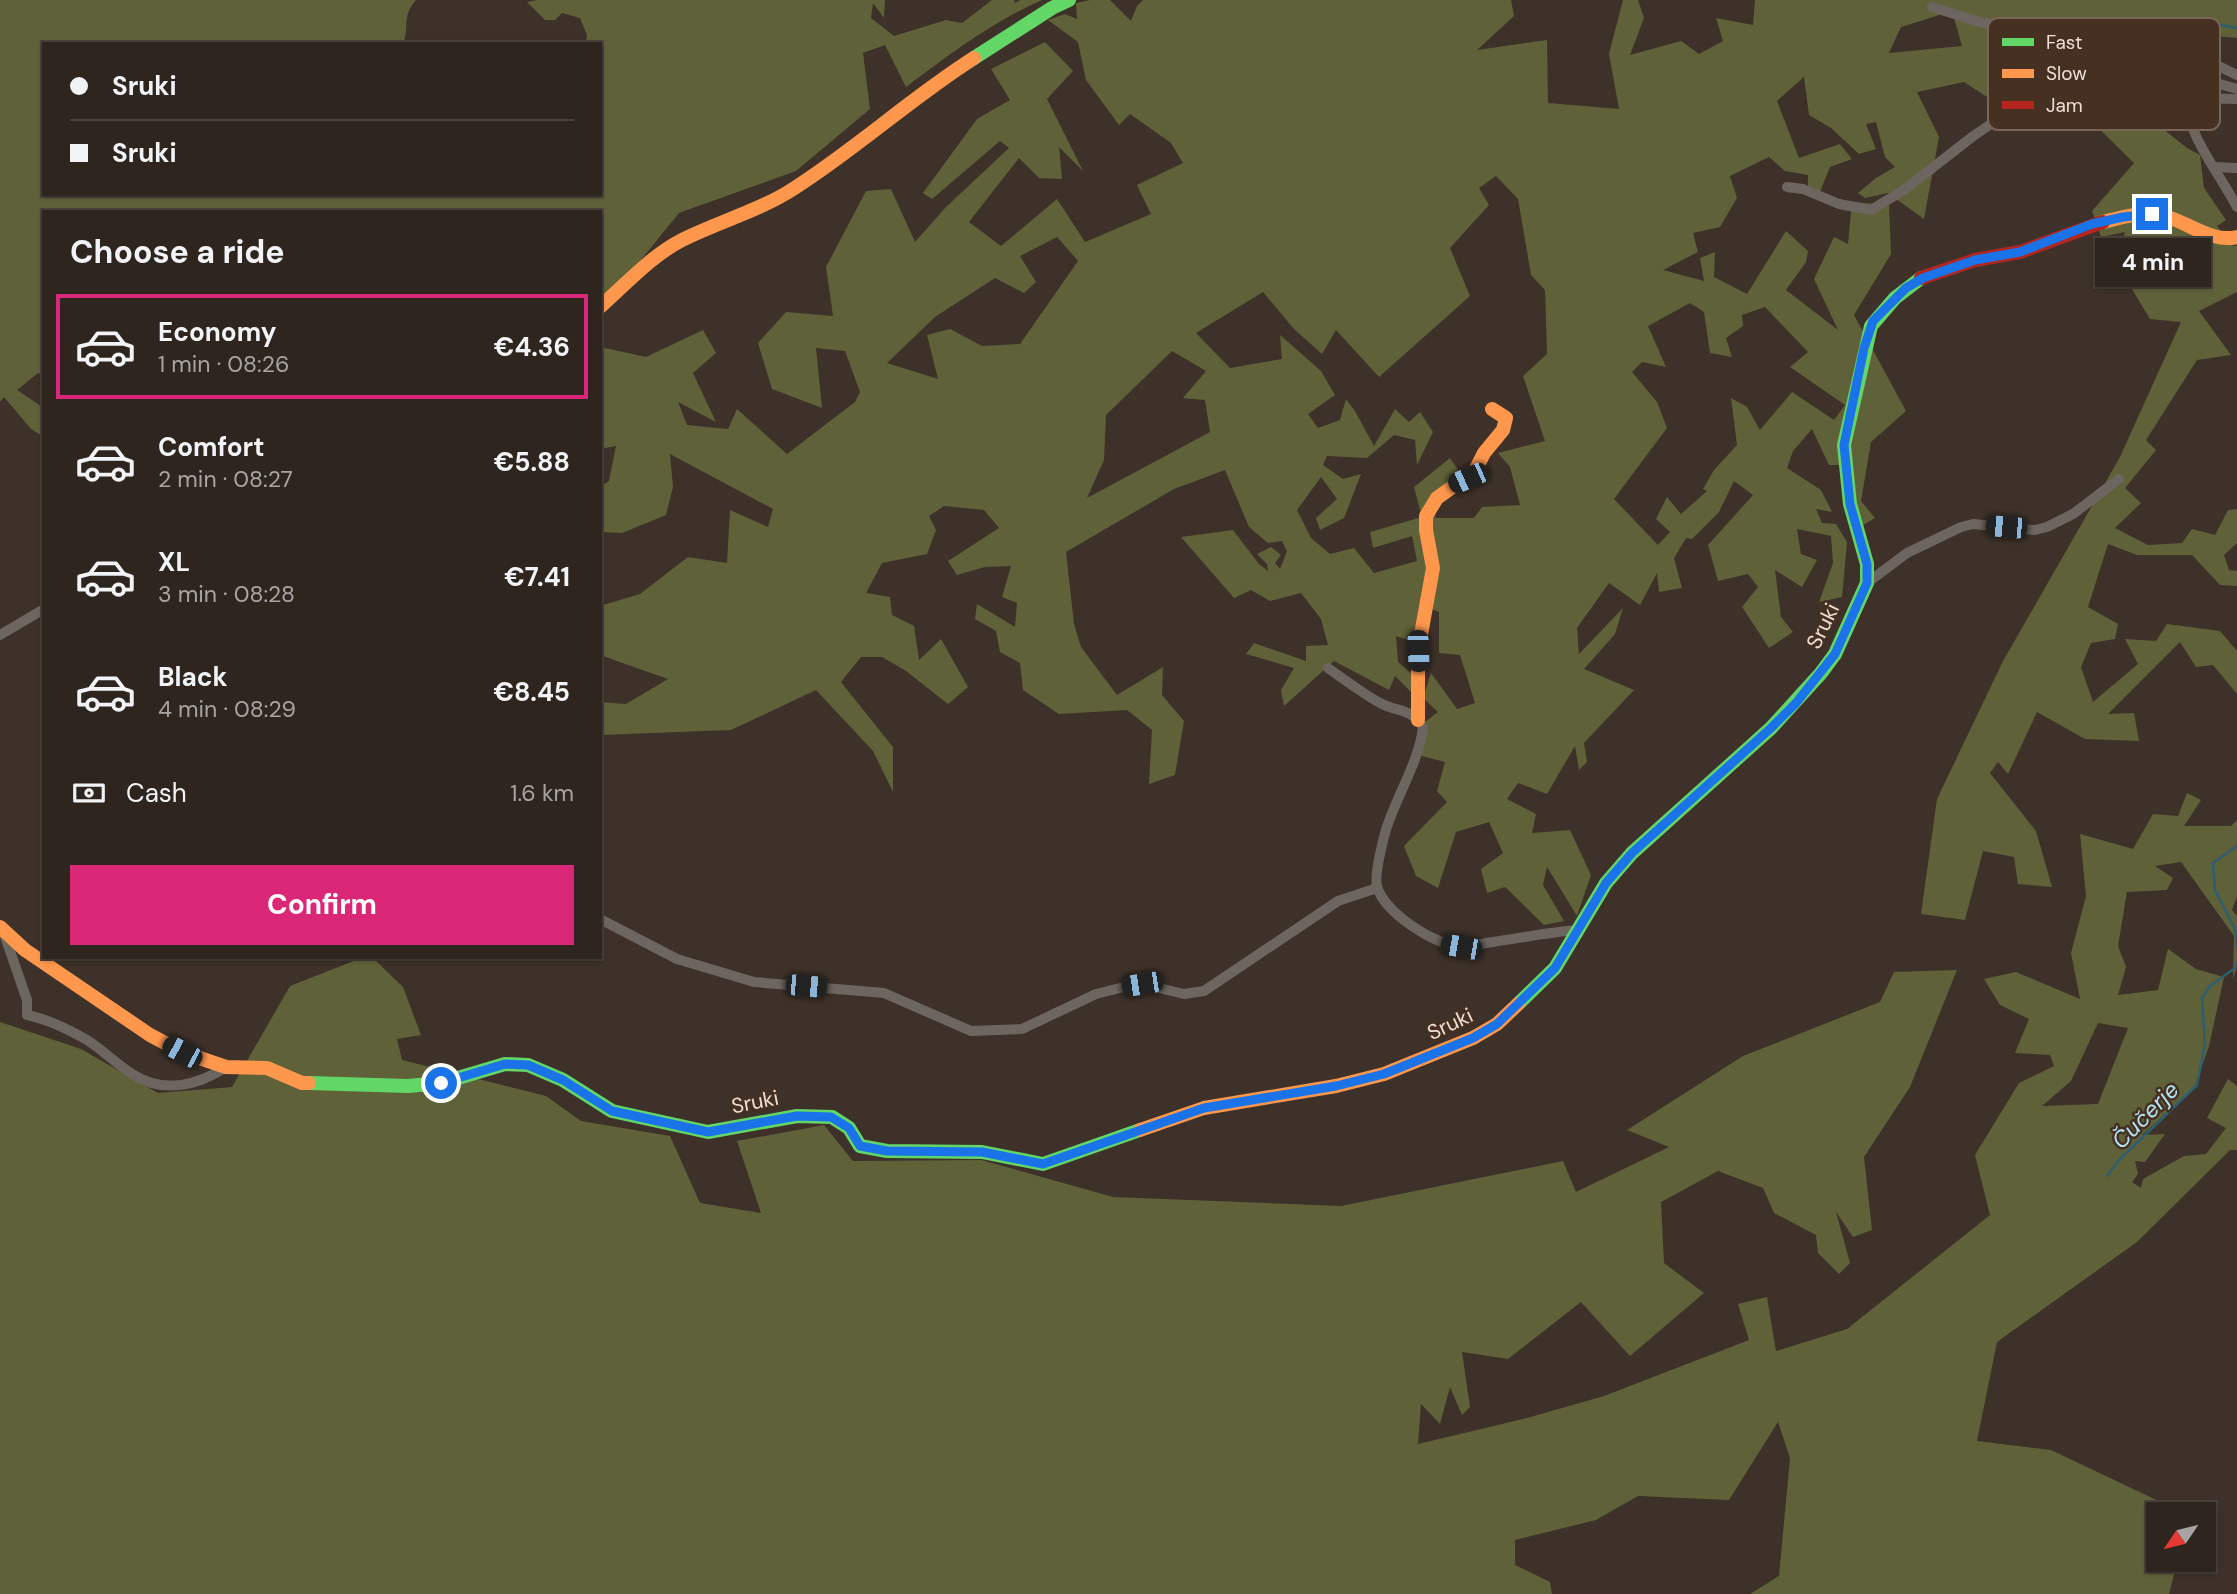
<!DOCTYPE html>
<html lang="en">
<head>
<meta charset="utf-8">
<style>
	body { margin:0; font-family:"DM Sans",sans-serif; background:#362d28; color:#f1f3f6; height:100vh; display:flex; flex-direction:column; font-size:26px; white-space:nowrap }
	* { box-sizing:border-box; margin:0 }
	p { font-size:23px; color:#a7a5a4 }
	.icon { flex:none; width:38px; height:38px; fill:none; stroke:currentColor; stroke-width:2; stroke-linecap:round; stroke-linejoin:round }
	.map { position:relative; flex:1; overflow:hidden }
	.drawer { position:absolute; left:42px; top:210px; width:560px; height:749px; display:flex; flex-direction:column; background:#2e251f; border-radius:0px; box-shadow:0 2px 5px #0004,0 0 0 2px #49423d }
	.drawer>* { flex:none }
	.top-card { position:absolute; left:42px; top:42px; width:560px; height:154px; border-radius:0px; box-shadow:0 2px 5px #0004,0 0 0 2px #49423d; display:grid; align-content:center; height:154px; padding:0 28px; background:#2e251f }
	.needle { width:46px; rotate:235deg }
	.controls { position:absolute; left:2146px; top:1502px; display:grid; gap:14px }
	.controls a { display:grid; place-items:center; width:70px; height:70px; border-radius:0px; background:#2e251f; box-shadow:0 2px 5px #0004,0 0 0 2px #49423d; font-size:35px }
	.end { position:absolute; width:32px; height:32px; margin:-16px; border:9px solid #1a73e8; background:#fff; box-shadow:0 0 0 4px #fff }
	.from { border-radius:50% }
	.bubble { position:absolute; height:49px; border-radius:0px; background:#2e251f; box-shadow:0 2px 5px #0004,0 0 0 2px #49423d; font-size:23px; font-weight:700; line-height:49px; text-align:center }
	.car { position:absolute; width:21px; height:42px; margin:-21px -10px; border-radius:9px; box-shadow:0 0 5px 2px #0007; background:linear-gradient(#222 24%,#8ab4d8 0 40%,#222 0 76%,#8ab4d8 0 86%,#222 0) }
	.top-card b { display:flex; align-items:center; gap:24px; height:66px; font-size:26px }
	.top-card b+b { border-top:2px solid #49423d }
	.top-card i { width:18px; height:18px; background:#f1f3f6 }
	ul { padding:0; list-style:none }
	li { display:flex; align-items:center; gap:21px; height:105px; margin:0 14px 10px; padding:0 14px; border:4px solid transparent; border-radius:0px }
	li div { flex:1 }
	li b { display:block; font-size:26px }
	li em { font-style:normal; font-weight:700 }
	li.current { border-color:#db2777 }
	li>.icon { width:63px; height:63px; stroke-width:1.5 }
	h2 { padding:0 28px; font-size:32px; line-height:84px }
	.pay { display:flex; align-items:center; gap:18px; height:77px; padding:0 28px; font-size:26px }
	.pay p { margin-inline-start:auto }
	.button { display:flex; gap:14px; margin-top:auto; padding:14px 28px }
	.button a { flex:1; height:80px; border-radius:0px; background:#db2777; color:#fff; font-size:28px; font-weight:700; line-height:80px; text-align:center }
	.map>svg:first-child { display:block }
	.forest { fill:#5f6139; fill-rule:evenodd }
	.lines { fill:none; stroke-linecap:round; stroke-linejoin:round }
	.stream { stroke:#2e5f70; stroke-width:2.5 }
	.street { stroke:#6d655f; stroke-width:10 }
	.fast { stroke:#63d668; stroke-width:14 }
	.slow { stroke:#ff974d; stroke-width:14 }
	.jam { stroke:#b3261e; stroke-width:14 }
	.route { stroke:#1a73e8; stroke-width:9 }
	.labels { text-anchor:middle; dominant-baseline:central; stroke-width:5; stroke-linejoin:round; paint-order:stroke }
	.street-label { font-size:21px; fill:#eee0d7; stroke:#453021 }
	.water-label { font-size:23px; font-style:italic; fill:#b3e5f8; stroke:#453021 }
	.key { fill:#453021; stroke:#786558; stroke-width:2 }
	.key-label { font-size:19px; fill:#eee0d7 }
</style>
</head>
<body>
<div class="map">
<svg width="2237" height="1594" viewBox="0 0 2237 1594">
	<rect width="100%" height="100%" fill="#3d3129"/>
	<g class="forest">
		<path d="M 0,0 L 416,0 C 401,17 410,27 403,44 L 44,44 L 44,194 L 600,194 L 600,44 L 586,44 L 587,35 L 580,18 L 562,13 L 555,20 L 545,20 L 527,2 L 537,0 L 885,0 L 884,18 L 873,3 L 871,18 L 894,36 L 946,20 L 962,23 L 992,0 L 1014,0 L 1015,3 L 1020,0 L 1042,0 C 992,22 949,55 906,87 L 885,45 L 863,53 L 870,109 L 796,171 L 679,213 L 628,276 L 600,298 L 600,212 L 44,212 L 44,375 L 38,373 L 17,390 L 44,408 L 44,437 L 31,429 L 4,397 L 0,402 Z"/>
		<path d="M 1090,0 L 1110,0 L 1131,21 L 1137,6 L 1143,0 L 1511,0 L 1514,16 L 1477,50 L 1547,40 L 1548,103 L 1619,109 L 1609,54 L 1623,0 L 1638,0 L 1644,18 L 1630,55 L 1681,41 L 1699,54 L 1723,41 L 1716,18 L 1753,25 L 1755,0 L 2237,0 L 2237,38 L 2141,29 L 2102,31 L 2098,65 L 2012,68 L 2004,108 L 1964,82 L 1917,92 L 1939,137 L 1924,219 L 1888,193 L 1865,198 L 1858,193 L 1876,178 L 1895,167 L 1885,157 L 1876,122 L 1866,124 L 1876,149 L 1859,154 L 1831,128 L 1809,115 L 1804,77 L 1777,101 L 1799,158 L 1840,144 L 1852,159 L 1830,167 L 1819,194 L 1808,191 L 1808,175 L 1785,171 L 1769,157 L 1730,176 L 1737,198 L 1720,227 L 1693,233 L 1698,252 L 1663,270 L 1704,281 L 1700,258 L 1715,252 L 1714,277 L 1747,294 L 1786,231 L 1808,251 L 1806,262 L 1786,290 L 1838,330 L 1814,279 L 1834,237 L 1848,244 L 1852,202 L 1889,205 L 1891,254 L 1854,315 L 1906,411 L 1871,442 L 1861,501 L 1875,518 L 1860,527 L 1839,465 L 1829,465 L 1812,429 L 1793,451 L 1787,468 L 1821,490 L 1832,512 L 1816,509 L 1822,523 L 1836,524 L 1847,542 L 1842,597 L 1819,602 L 1833,563 L 1831,536 L 1797,529 L 1801,554 L 1817,560 L 1802,587 L 1775,570 L 1781,617 L 1793,632 L 1769,648 L 1742,607 L 1758,587 L 1748,574 L 1718,581 L 1708,545 L 1753,495 L 1734,481 L 1719,512 L 1692,539 L 1686,538 L 1674,558 L 1682,588 L 1659,592 L 1657,573 L 1640,605 L 1609,583 L 1577,628 L 1579,654 L 1623,608 L 1615,634 L 1584,669 L 1634,690 L 1584,743 L 1587,762 L 1579,770 L 1575,746 L 1547,794 L 1518,783 L 1507,799 L 1536,814 L 1532,833 L 1570,830 L 1591,875 L 1577,916 L 1547,867 L 1543,885 L 1564,921 L 1544,925 L 1505,887 L 1487,893 L 1481,869 L 1503,853 L 1489,822 L 1456,832 L 1438,888 L 1416,876 L 1404,846 L 1447,802 L 1437,791 L 1445,762 L 1418,755 L 1420,726 L 1438,712 L 1423,698 L 1431,673 L 1457,709 L 1475,703 L 1460,655 L 1439,653 L 1439,612 L 1422,606 L 1415,642 L 1396,636 L 1398,662 L 1417,678 L 1414,695 L 1395,676 L 1389,690 L 1334,661 L 1284,706 L 1281,690 L 1294,668 L 1246,654 L 1254,643 L 1306,661 L 1306,646 L 1328,645 L 1321,619 L 1301,593 L 1270,601 L 1251,590 L 1234,598 L 1181,537 L 1233,530 L 1259,564 L 1268,571 L 1267,564 L 1257,554 L 1271,547 L 1281,555 L 1275,563 L 1280,569 L 1287,551 L 1282,541 L 1268,543 L 1249,527 L 1225,470 L 1174,489 L 1066,552 L 1074,624 L 1081,647 L 1117,695 L 1163,667 L 1162,695 L 1184,721 L 1175,775 L 1149,784 L 1152,730 L 1127,710 L 1059,714 L 1023,690 L 1020,663 L 1000,652 L 996,631 L 975,619 L 977,604 L 1015,627 L 1017,603 L 1002,597 L 1011,566 L 985,567 L 957,575 L 948,561 L 999,528 L 984,510 L 944,506 L 929,516 L 936,530 L 927,554 L 882,563 L 866,593 L 890,597 L 892,615 L 914,626 L 919,660 L 941,639 L 968,687 L 948,704 L 906,671 L 882,657 L 861,657 L 841,682 L 893,747 L 893,792 L 873,751 L 816,690 L 731,730 L 600,735 L 600,702 L 626,704 L 668,679 L 600,655 L 600,606 L 640,594 L 688,557 L 727,563 L 730,510 L 768,527 L 773,509 L 670,454 L 673,487 L 666,515 L 622,533 L 600,532 L 600,487 L 609,481 L 616,446 L 600,449 L 600,347 L 646,357 L 703,330 L 716,353 L 693,373 L 716,422 L 678,402 L 687,425 L 728,429 L 737,409 L 787,454 L 855,402 L 860,392 L 845,351 L 816,348 L 822,408 L 772,389 L 758,343 L 786,312 L 833,316 L 826,267 L 866,191 L 891,189 L 915,242 L 946,207 L 1009,148 L 1000,141 L 932,199 L 923,193 L 977,119 L 1010,100 L 991,69 L 1045,42 L 1073,71 L 1047,99 L 1083,171 L 1059,147 L 1062,179 L 1039,178 L 1019,158 L 969,222 L 1001,246 L 1057,199 L 1085,242 L 1151,214 L 1137,185 L 1183,163 L 1171,143 L 1130,114 L 1119,125 L 1086,80 L 1078,42 L 1048,20 L 1065,14 L 1077,19 L 1076,3 ZM 1952,11 L 1962,46 L 1889,53 L 1901,27 ZM 1496,176 L 1518,199 L 1531,275 L 1545,290 L 1547,354 L 1523,376 L 1545,441 L 1498,453 L 1510,467 L 1520,505 L 1482,507 L 1474,518 L 1436,518 L 1432,507 L 1465,480 L 1450,458 L 1414,487 L 1422,517 L 1370,532 L 1373,548 L 1412,536 L 1417,561 L 1374,573 L 1354,548 L 1330,554 L 1311,538 L 1297,510 L 1321,477 L 1337,499 L 1316,518 L 1320,530 L 1344,518 L 1361,474 L 1343,479 L 1323,465 L 1327,456 L 1367,458 L 1394,435 L 1415,440 L 1417,465 L 1433,432 L 1420,412 L 1409,422 L 1395,409 L 1374,446 L 1355,411 L 1346,399 L 1340,420 L 1318,428 L 1308,414 L 1335,395 L 1321,371 L 1280,335 L 1282,359 L 1230,368 L 1196,333 L 1263,292 L 1294,329 L 1322,354 L 1336,330 L 1379,377 L 1470,296 L 1450,248 L 1489,205 L 1479,188 ZM 1057,237 L 1078,261 L 1020,344 L 982,346 L 950,329 L 927,335 L 938,379 L 887,363 L 935,317 L 995,278 L 1024,293 L 1036,282 L 1020,256 ZM 1690,303 L 1704,312 L 1710,353 L 1732,357 L 1726,338 L 1743,326 L 1742,315 L 1765,307 L 1808,352 L 1790,367 L 1845,405 L 1834,420 L 1792,392 L 1760,430 L 1747,407 L 1731,398 L 1737,445 L 1714,470 L 1703,489 L 1707,491 L 1681,514 L 1667,497 L 1656,519 L 1670,532 L 1658,545 L 1614,499 L 1667,428 L 1657,402 L 1632,372 L 1642,362 L 1666,367 L 1648,326 ZM 1172,351 L 1206,371 L 1183,398 L 1205,400 L 1210,432 L 1087,498 L 1104,460 L 1106,415 Z"/>
		<path d="M 2123,97 L 2187,148 L 2200,155 L 2204,188 L 2226,220 L 2217,226 L 2233,246 L 2237,245 L 2237,292 L 2199,311 L 2231,355 L 2197,360 L 2146,440 L 2156,450 L 2125,488 L 2141,503 L 2115,528 L 2148,545 L 2182,543 L 2192,529 L 2215,535 L 2228,510 L 2237,509 L 2237,543 L 2224,555 L 2229,570 L 2237,571 L 2237,586 L 2220,585 L 2192,555 L 2137,555 L 2108,544 L 2088,607 L 2118,624 L 2115,639 L 2091,643 L 2081,667 L 2093,702 L 2138,664 L 2125,639 L 2156,641 L 2167,624 L 2220,631 L 2237,651 L 2237,694 L 2213,665 L 2196,667 L 2180,642 L 2108,714 L 2134,713 L 2139,741 L 2085,739 L 2037,712 L 2008,774 L 1998,762 L 1990,773 L 2036,831 L 2052,887 L 2018,884 L 2014,857 L 1983,851 L 1965,920 L 1921,914 L 1937,799 L 2003,661 L 2120,457 L 2181,322 L 2150,319 L 2115,261 L 2125,232 L 2101,237 L 2092,211 L 2134,163 L 2078,108 Z"/>
		<path d="M 2187,793 L 2201,800 L 2184,826 L 2231,826 L 2237,820 L 2237,896 L 2232,910 L 2237,916 L 2237,967 L 2233,979 L 2234,936 L 2181,862 L 2155,866 L 2173,878 L 2167,890 L 2127,892 L 2118,946 L 2126,967 L 2118,995 L 2158,990 L 2168,949 L 2196,969 L 2224,977 L 2209,1046 L 2194,1088 L 2142,1135 L 2165,1134 L 2145,1162 L 2135,1161 L 2138,1174 L 2132,1182 L 2141,1188 L 2143,1179 L 2184,1156 L 2206,1154 L 2226,1128 L 2207,1118 L 2228,1079 L 2237,1086 L 2237,1150 L 2230,1150 L 2137,1242 L 1997,1342 L 1977,1441 L 2051,1450 L 2186,1514 L 2158,1514 L 2158,1559 L 2178,1559 L 2169,1594 L 1750,1594 L 1779,1576 L 1790,1458 L 1778,1422 L 1729,1500 L 1638,1496 L 1596,1520 L 1515,1540 L 1515,1565 L 1550,1582 L 1552,1594 L 0,1594 L 0,1022 L 81,1049 L 158,1093 L 232,1087 L 290,986 L 364,957 L 372,957 L 403,987 L 421,1035 L 397,1039 L 402,1060 L 546,1096 L 581,1121 L 670,1136 L 700,1203 L 761,1213 L 737,1141 L 824,1125 L 853,1161 L 981,1160 L 1113,1197 L 1341,1206 L 1563,1161 L 1576,1192 L 1669,1147 L 1627,1130 L 1743,1056 L 1880,1002 L 1894,972 L 1957,970 L 1910,1087 L 1864,1157 L 1872,1230 L 1853,1237 L 1836,1212 L 1850,1263 L 1839,1274 L 1818,1253 L 1816,1235 L 1774,1213 L 1763,1188 L 1718,1171 L 1661,1202 L 1664,1263 L 1704,1293 L 1630,1356 L 1581,1302 L 1508,1359 L 1462,1352 L 1470,1407 L 1462,1415 L 1450,1387 L 1440,1424 L 1421,1404 L 1418,1444 L 1527,1418 L 1604,1396 L 1749,1340 L 1738,1304 L 1767,1297 L 1776,1351 L 1847,1329 L 1990,1215 L 1975,1155 L 2019,1083 L 2054,1066 L 2050,1055 L 2015,1053 L 2029,1019 L 2000,1005 L 1984,979 L 2016,972 L 2080,999 L 2071,953 L 2086,896 L 2080,834 L 2133,849 L 2153,814 L 2178,816 ZM 2098,1023 L 2128,1028 L 2098,1104 L 2042,1106 L 2071,1081 Z"/>
	</g>
	<g class="lines">
		<g class="stream">
			<path d="M 2183,20 L 2208,21 L 2215,24 L 2237,28"/>
			<path d="M 2237,846 L 2213,863 L 2215,890 L 2235,929 L 2237,946"/>
			<path d="M 2107,1176 L 2120,1159 L 2197,1085 L 2205,1044 L 2202,998 L 2210,986 L 2235,968 L 2237,962"/>
		</g>
		<g class="street">
			<path d="M 1932,7 L 1983,23 L 2044,27 L 2098,38 L 2105,35 L 2116,36 L 2175,45 L 2237,75"/>
			<path d="M 2098,38 L 2107,52 L 2237,89"/>
			<path d="M 2237,99 L 2188,98 L 2185,100 C 2191,141 2218,171 2237,207"/>
			<path d="M 2214,167 L 2237,168"/>
			<path d="M 1787,187 L 1803,189 L 1839,204 L 1871,210 L 1904,190 L 1972,137 L 2021,103 L 2032,100 L 2076,96 L 2157,97 L 2185,100"/>
			<path d="M 1867,583 L 1907,553 L 1961,527 L 1973,524 L 2035,530 L 2047,527 L 2073,514 L 2119,479"/>
			<path d="M 0,635 L 44,609"/>
			<path d="M 1328,668 C 1345,680 1362,693 1380,703 C 1399,713 1409,707 1423,727 C 1419,763 1395,798 1385,833 C 1382,845 1374,874 1377,886 C 1383,912 1436,946 1461,947 C 1471,947 1483,943 1493,942 C 1521,938 1549,932 1578,930"/>
			<path d="M 600,919 L 677,959 L 754,982 L 884,993 L 971,1031 L 1022,1029 L 1096,994 L 1124,987 L 1142,984 L 1184,994 L 1204,991 L 1338,901 L 1377,888"/>
			<path d="M 3,931 L 27,1000 L 27,1015 C 47,1019 68,1029 87,1040 C 103,1050 117,1065 134,1075 C 164,1094 199,1085 226,1067"/>
		</g>
		<g class="fast">
			<path d="M 974,58 L 1052,8 L 1069,0"/>
			<path d="M 1518,1004 L 1555,968 L 1606,883 L 1632,853 L 1771,728 L 1821,673 L 1835,654 L 1867,583 L 1867,564 L 1850,504 L 1844,445 L 1871,326 L 1895,298 L 1921,278"/>
			<path d="M 309,1083 L 408,1086 L 441,1083 L 505,1064 L 528,1065 L 563,1080 L 612,1111 L 708,1132 L 797,1116 L 832,1117 L 849,1128 L 860,1146 L 887,1151 L 982,1152 L 1043,1164 L 1140,1130"/>
		</g>
		<g class="slow">
			<path d="M 2103,222 C 2119,218 2136,213 2153,214 C 2182,216 2208,244 2237,237"/>
			<path d="M 600,307 C 626,284 651,256 682,240 C 718,222 761,210 793,189 C 856,149 911,98 974,58"/>
			<path d="M 1418,720 L 1418,651 L 1433,568 L 1426,530 L 1426,516 L 1437,498 L 1475,471 L 1484,453 L 1503,430 L 1506,418 L 1492,409"/>
			<path d="M 0,927 L 25,950 L 150,1035 L 182,1052 L 226,1067 L 267,1068 L 302,1083 L 309,1083"/>
			<path d="M 1140,1130 L 1204,1108 L 1336,1086 L 1384,1074 L 1473,1038 L 1497,1024 L 1518,1004"/>
		</g>
		<path class="jam" d="M 1921,278 L 1975,260 L 2020,252 L 2103,222"/>
	</g>
	<g class="lines">
		<path class="route" d="M 441,1083 L 505,1064 L 528,1065 L 563,1080 L 612,1111 L 708,1132 L 797,1116 L 831,1117 L 849,1128 L 860,1146 L 887,1151 L 982,1152 L 1043,1164 L 1204,1108 L 1336,1086 L 1384,1074 L 1473,1038 L 1497,1024 L 1555,968 L 1606,883 L 1632,853 L 1771,728 L 1796,703 L 1835,654 L 1867,583 L 1867,564 L 1850,504 L 1844,445 L 1864,348 L 1873,321 L 1906,288 L 1923,278 L 1975,260 L 2020,252 L 2092,224 L 2123,217 L 2152,214"/>
	</g>
	<g class="labels">
		<g class="street-label">
			<text transform="translate(1823 626) rotate(-64)">Sruki</text>
			<text transform="translate(1450 1024) rotate(-25)">Sruki</text>
			<text transform="translate(755 1102) rotate(-11)">Sruki</text>
		</g>
		<g class="water-label">
			<text transform="translate(2145 1115) rotate(-45)">Čučerje</text>
		</g>
	</g>
	<rect x="1988" y="18" width="232" height="112" rx="10" class="key"/>
	<rect x="2002" y="38" width="32" height="8" fill="#63d668"/>
	<rect x="2002" y="69" width="32" height="9" fill="#ff974d"/>
	<rect x="2002" y="101" width="32" height="8" fill="#b3261e"/>
	<g class="key-label">
		<text x="2046" y="49">Fast</text>
		<text x="2046" y="80">Slow</text>
		<text x="2046" y="112">Jam</text>
	</g>
</svg>
<div class="controls">
<a><svg class="needle" viewBox="-14 -14 28 28"><path d="M0-13l5 13h-10z" fill="#e53935"/><path d="M0 13l5-13h-10z" fill="#a7a5a4"/></svg></a>
</div>
<i class="end from" style="left:441px;top:1083px"></i>
<i class="end" style="left:2152px;top:214px"></i>
<div class="bubble" style="left:2095px;top:238px;width:116px">4 min</div>
<i class="car" style="left:1468px;top:478px;rotate:246deg"></i>
<i class="car" style="left:2006px;top:527px;rotate:275deg"></i>
<i class="car" style="left:1418px;top:651px;rotate:178deg"></i>
<i class="car" style="left:1461px;top:947px;rotate:280deg"></i>
<i class="car" style="left:1142px;top:984px;rotate:261deg"></i>
<i class="car" style="left:806px;top:986px;rotate:95deg"></i>
<i class="car" style="left:182px;top:1052px;rotate:298deg"></i>
<div class="top-card">
<b><i class="from"></i>Sruki</b>
<b><i></i>Sruki</b>
</div>
<section class="drawer">
<h2>Choose a ride</h2>
<ul>
<li class="current"><svg class="icon" aria-label="car" viewBox="0 0 24 24"><path d="M5 17H2v-5l4-1 3-4h7l3 4 3 1v5h-3M9 17h6M6 11h13"/><circle cx="7" cy="17" r="2"/><circle cx="17" cy="17" r="2"/></svg><div><b>Economy</b><p>1 min · 08:26</p></div><em>€4.36</em></li>
<li><svg class="icon" aria-label="car" viewBox="0 0 24 24"><path d="M5 17H2v-5l4-1 3-4h7l3 4 3 1v5h-3M9 17h6M6 11h13"/><circle cx="7" cy="17" r="2"/><circle cx="17" cy="17" r="2"/></svg><div><b>Comfort</b><p>2 min · 08:27</p></div><em>€5.88</em></li>
<li><svg class="icon" aria-label="car" viewBox="0 0 24 24"><path d="M5 17H2v-5l4-1 3-4h7l3 4 3 1v5h-3M9 17h6M6 11h13"/><circle cx="7" cy="17" r="2"/><circle cx="17" cy="17" r="2"/></svg><div><b>XL</b><p>3 min · 08:28</p></div><em>€7.41</em></li>
<li><svg class="icon" aria-label="car" viewBox="0 0 24 24"><path d="M5 17H2v-5l4-1 3-4h7l3 4 3 1v5h-3M9 17h6M6 11h13"/><circle cx="7" cy="17" r="2"/><circle cx="17" cy="17" r="2"/></svg><div><b>Black</b><p>4 min · 08:29</p></div><em>€8.45</em></li>
</ul>
<div class="pay"><svg class="icon" aria-label="cash" viewBox="0 0 24 24"><path d="M3 7h18v10H3z"/><circle cx="12" cy="12" r="2"/></svg>Cash<p>1.6 km</p></div>
<div class="button"><a>Confirm</a></div>
</section>
</div>
</body>
</html>
